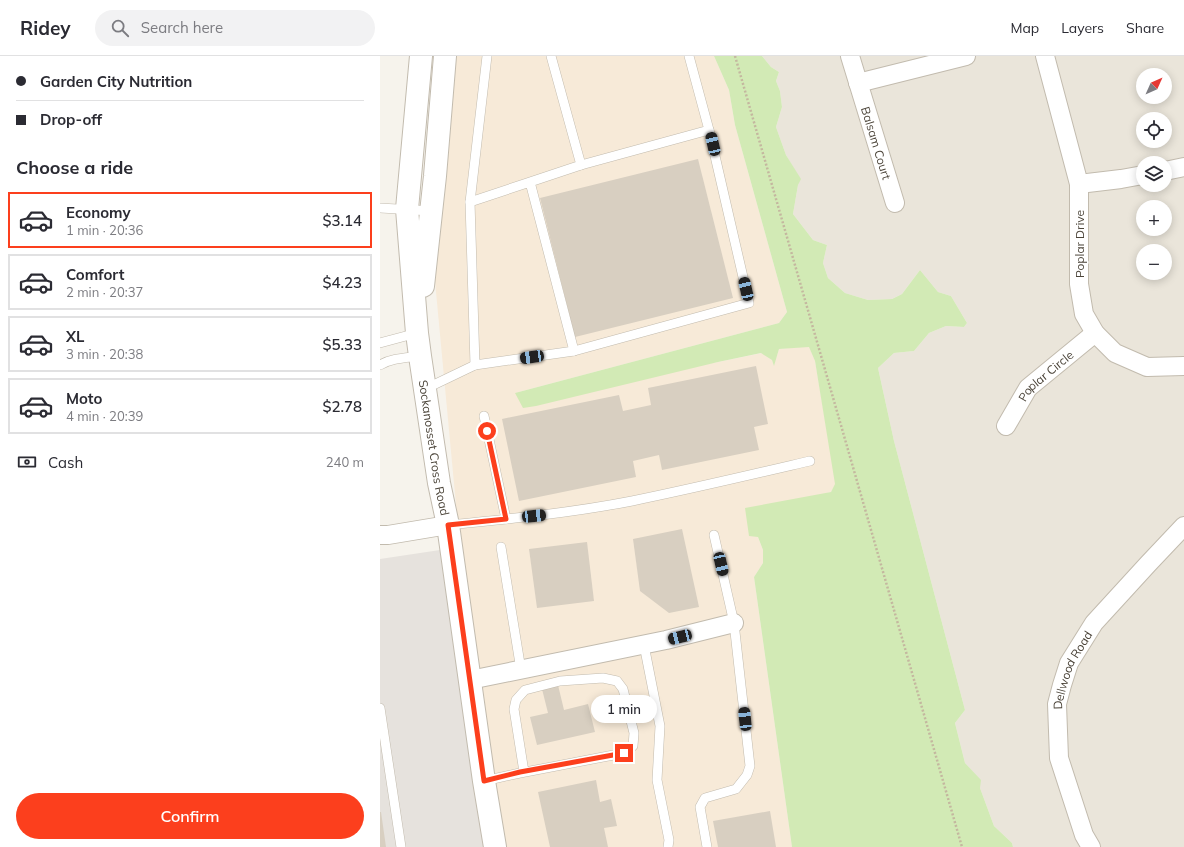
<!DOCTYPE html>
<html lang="en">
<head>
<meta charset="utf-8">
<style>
	body { margin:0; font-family:Mulish,sans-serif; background:#f2f2f3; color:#2b2b33; height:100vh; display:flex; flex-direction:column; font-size:15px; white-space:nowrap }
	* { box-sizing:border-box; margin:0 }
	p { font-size:13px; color:#7c7c81 }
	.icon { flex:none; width:22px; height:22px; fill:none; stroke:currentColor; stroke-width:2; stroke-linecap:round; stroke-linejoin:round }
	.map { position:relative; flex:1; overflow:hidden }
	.side { display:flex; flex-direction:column; background:#fff; width:380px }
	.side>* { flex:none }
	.top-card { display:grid; align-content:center; height:88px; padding:0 16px; background:#fff }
	.needle { width:26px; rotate:45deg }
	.tools { position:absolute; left:756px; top:12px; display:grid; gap:8px }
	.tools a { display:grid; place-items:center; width:36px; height:36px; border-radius:50%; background:#fff; box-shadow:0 2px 10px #0003; font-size:20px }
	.end { position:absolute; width:18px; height:18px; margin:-9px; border:5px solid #fc3f1d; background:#fff; box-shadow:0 0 0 2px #fff }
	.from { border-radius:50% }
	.bubble { position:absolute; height:28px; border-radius:14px; background:#fff; box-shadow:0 2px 10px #0003; font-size:13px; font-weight:600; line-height:28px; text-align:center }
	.car { position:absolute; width:12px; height:24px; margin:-12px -6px; border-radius:5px; box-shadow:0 0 3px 1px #0007; background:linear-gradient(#222 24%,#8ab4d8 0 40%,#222 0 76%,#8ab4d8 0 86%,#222 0) }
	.top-card b { display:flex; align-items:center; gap:14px; height:38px; font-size:15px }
	.top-card b+b { border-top:1px solid #e1e1e2 }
	.top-card i { width:10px; height:10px; background:#2b2b33 }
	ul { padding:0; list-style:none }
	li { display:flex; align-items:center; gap:12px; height:56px; margin:0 8px 6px; padding:0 8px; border:2px solid #e1e1e2; border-radius:0px }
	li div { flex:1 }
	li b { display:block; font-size:15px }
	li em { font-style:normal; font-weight:600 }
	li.active { border-color:#fc3f1d }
	li>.icon { width:36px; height:36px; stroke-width:1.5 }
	h2 { padding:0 16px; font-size:18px; line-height:48px }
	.pay { display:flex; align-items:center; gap:10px; height:44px; padding:0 16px; font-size:15px }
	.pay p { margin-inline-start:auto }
	.cta { display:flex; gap:8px; margin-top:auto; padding:8px 16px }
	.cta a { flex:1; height:46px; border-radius:24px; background:#fc3f1d; color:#fff; font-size:16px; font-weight:600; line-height:46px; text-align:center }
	header { display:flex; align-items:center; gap:24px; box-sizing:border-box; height:56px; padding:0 20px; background:#fff; border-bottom:1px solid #e1e1e2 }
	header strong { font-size:19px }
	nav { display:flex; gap:22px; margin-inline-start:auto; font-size:14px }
	.search { width:280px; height:36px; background:#f2f2f3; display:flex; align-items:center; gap:10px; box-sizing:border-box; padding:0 14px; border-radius:22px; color:#7c7c81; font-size:15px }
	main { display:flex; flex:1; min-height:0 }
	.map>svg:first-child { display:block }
	.residential { fill:#eae5da; fill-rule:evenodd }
	.commercial { fill:#f7ead8 }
	.industrial { fill:#e6e2dd }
	.green { fill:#d2eab5 }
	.building { fill:#d8cfc1 }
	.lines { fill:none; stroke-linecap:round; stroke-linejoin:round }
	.service-casing { stroke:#c2bbae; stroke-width:10 }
	.minor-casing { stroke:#c2bbae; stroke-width:20 }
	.tertiary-casing { stroke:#c2bbae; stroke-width:24 }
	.path { stroke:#c4b79f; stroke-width:2.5; stroke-dasharray:2 2; stroke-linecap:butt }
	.service { stroke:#fff; stroke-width:9 }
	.minor { stroke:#fff; stroke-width:18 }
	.tertiary { stroke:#fff; stroke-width:22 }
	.route { stroke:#fc3f1d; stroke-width:5 }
	.labels { text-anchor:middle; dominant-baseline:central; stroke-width:3; stroke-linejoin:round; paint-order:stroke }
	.street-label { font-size:12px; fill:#4b4439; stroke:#fff }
</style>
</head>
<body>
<header>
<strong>Ridey</strong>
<div class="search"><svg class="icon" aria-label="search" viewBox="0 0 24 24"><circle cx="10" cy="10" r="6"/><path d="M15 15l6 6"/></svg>Search here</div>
<nav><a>Map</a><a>Layers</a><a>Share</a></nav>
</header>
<main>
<section class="side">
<div class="top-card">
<b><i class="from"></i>Garden City Nutrition</b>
<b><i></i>Drop-off</b>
</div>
<h2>Choose a ride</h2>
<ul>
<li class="active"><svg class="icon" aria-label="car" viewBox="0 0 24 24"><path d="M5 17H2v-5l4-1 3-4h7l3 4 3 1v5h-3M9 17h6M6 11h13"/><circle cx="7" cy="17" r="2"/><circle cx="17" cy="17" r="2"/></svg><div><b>Economy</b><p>1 min · 20:36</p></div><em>$3.14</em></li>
<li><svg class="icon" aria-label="car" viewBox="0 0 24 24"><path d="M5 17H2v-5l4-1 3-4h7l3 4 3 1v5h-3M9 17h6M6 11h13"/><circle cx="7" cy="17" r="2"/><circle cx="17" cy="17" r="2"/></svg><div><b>Comfort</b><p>2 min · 20:37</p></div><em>$4.23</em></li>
<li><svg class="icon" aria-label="car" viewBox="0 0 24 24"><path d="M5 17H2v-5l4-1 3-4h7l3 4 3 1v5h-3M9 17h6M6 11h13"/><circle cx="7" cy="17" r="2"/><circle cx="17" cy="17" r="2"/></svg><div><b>XL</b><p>3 min · 20:38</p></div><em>$5.33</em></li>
<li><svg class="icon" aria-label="car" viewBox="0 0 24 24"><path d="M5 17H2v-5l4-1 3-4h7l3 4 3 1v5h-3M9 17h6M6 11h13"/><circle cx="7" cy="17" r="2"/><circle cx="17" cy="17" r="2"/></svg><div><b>Moto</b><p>4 min · 20:39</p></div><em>$2.78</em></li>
</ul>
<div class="pay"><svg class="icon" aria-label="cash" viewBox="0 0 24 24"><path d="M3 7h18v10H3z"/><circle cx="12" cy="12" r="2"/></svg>Cash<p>240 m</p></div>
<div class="cta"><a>Confirm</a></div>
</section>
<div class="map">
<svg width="804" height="791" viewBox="0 0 804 791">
	<rect width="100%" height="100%" fill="#f6f3ec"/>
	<path class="residential" d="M 382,0 L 804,0 L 804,791 L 633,791 L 632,787 L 614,770 L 600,732 L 600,724 L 585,707 L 575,667 L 585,654 L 514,385 L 498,312 L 514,297 L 534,295 L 549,277 L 566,270 L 584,271 L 587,267 L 571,240 L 558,236 L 540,214 L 522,238 L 512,243 L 488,244 L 465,237 L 448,222 L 443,207 L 447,189 L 433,184 L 413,158 L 418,129 L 420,123 L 406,99 L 396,71 L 402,51 L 400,35 L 396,25 L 399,16 L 391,11 ZM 763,19 L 785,19 L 785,41 L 763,41 ZM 763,63 L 785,63 L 785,85 L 763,85 ZM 763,107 L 785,107 L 785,129 L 763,129 ZM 763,151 L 785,151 L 785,173 L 763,173 ZM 763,195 L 785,195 L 785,217 L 763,217 Z"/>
	<path class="commercial" d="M 66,0 L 334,0 L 349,34 L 355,69 L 407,256 L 399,267 L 135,337 L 338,306 L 382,297 L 392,304 L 394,309 L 399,293 L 429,290 L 435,305 L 456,428 L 451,436 L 440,439 L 378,481 L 383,494 L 383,507 L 374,521 L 412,791 L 116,791 L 80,491 L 53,204 Z"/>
	<path class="industrial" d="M 80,491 L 116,791 L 0,791 L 0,503 Z"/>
	<path class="green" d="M 334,0 L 382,0 L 391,11 L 399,16 L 396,25 L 400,35 L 402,51 L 396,71 L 406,99 L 421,123 L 418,129 L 413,158 L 433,184 L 447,189 L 443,207 L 448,222 L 465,237 L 488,244 L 512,243 L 522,238 L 540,214 L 558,236 L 571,240 L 587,267 L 584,271 L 566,270 L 549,277 L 534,295 L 514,297 L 498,312 L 514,385 L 585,654 L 575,667 L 585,707 L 601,724 L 600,732 L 614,770 L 632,787 L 633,791 L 412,791 L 374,521 L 383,507 L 383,494 L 378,481 L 369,480 L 365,452 L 451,436 L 455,428 L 435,305 L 429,291 L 399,293 L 394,310 L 392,304 L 381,297 L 338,306 L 156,350 L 143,352 L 135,337 L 399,267 L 407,256 L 355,69 L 349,34 Z"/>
	<g class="building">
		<path d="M 318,103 L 353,242 L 195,281 L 160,142 Z"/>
		<path d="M 376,310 L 388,368 L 374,371 L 379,394 L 282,414 L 279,399 L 253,405 L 256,421 L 139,445 L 122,363 L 239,339 L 243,355 L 271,349 L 268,332 Z"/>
		<path d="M 302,473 L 319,551 L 289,557 L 260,535 L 253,483 Z"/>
		<path d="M 207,486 L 214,545 L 157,552 L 149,493 Z"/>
		<path d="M 178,629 L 184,654 L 208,648 L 215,676 L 157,689 L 150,661 L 168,657 L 162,633 Z"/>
		<path d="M 216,724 L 220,746 L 231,743 L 237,770 L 224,772 L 228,791 L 170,791 L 158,736 Z"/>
		<path d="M 390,755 L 396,791 L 338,791 L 333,765 Z"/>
		<path d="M 0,756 L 1,756 L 6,791 L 0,791 Z"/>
	</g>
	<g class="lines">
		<g class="service-casing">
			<g id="service">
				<path d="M 201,109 L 329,74 L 309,0"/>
				<path d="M 150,126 L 194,295 L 95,309 L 90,146 C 127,134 164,121 201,109 L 171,0"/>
				<path d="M 90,146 L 107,0"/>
				<path d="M 0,152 L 52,155"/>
				<path d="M 0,287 L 37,277"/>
				<path d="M 194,295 L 369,247 L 329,74"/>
				<path d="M 0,309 C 12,302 26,302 40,300"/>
				<path d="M 45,333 L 95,309"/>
				<path d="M 104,360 L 126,463"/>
				<path d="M 68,469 C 129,463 191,457 252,445 C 311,433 370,419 430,405"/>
				<path d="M 121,491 L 141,614"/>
				<path d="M 264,589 L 280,670 L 277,724 L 289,784 L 288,791"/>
				<path d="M 0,652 L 21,791"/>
				<path d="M 104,725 L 140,717 L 244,697 L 253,690 L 254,677 L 243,633 L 237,625 L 223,622 L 180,625 L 145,634 L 136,644 L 134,653 L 144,716"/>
				<path d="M 327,791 L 320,751 L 325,742 L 356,733 L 367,719 L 370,710 L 354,567 L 334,479"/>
			</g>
		</g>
		<g class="minor-casing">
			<g id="minor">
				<path id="s1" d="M 470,0 L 515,147"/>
				<path d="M 665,0 L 699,128 L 699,228 L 704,258 L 715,277 L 735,297 L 767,311 L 804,310"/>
				<path d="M 478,27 L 586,0"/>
				<path d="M 785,115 L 804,111"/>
				<path d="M 699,128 L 741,123 L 763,119"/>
				<path id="s2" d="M 626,370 L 648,332 L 715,277"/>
				<path d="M 0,479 L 8,479 L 68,469"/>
				<path d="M 90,624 L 286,584 L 354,567"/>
				<path id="s3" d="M 711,791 L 704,779 L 679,702 L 677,648 L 682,629 L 689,607 L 714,567 L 768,508 L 804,470"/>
			</g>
		</g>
		<g class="tertiary-casing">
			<g id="tertiary">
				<path id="s4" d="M 41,0 L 27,153 L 37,277 L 40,300 L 59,427 L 68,469 L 104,725 L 115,791"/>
				<path d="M 43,230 L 55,120 L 65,0"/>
			</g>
		</g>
		<path class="path" d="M 355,0 L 582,791"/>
		<use href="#service" class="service"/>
		<use href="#minor" class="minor"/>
		<use href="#tertiary" class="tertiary"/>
	</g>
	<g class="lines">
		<path class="route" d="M 107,375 L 126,463 L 68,469 L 104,725 L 140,716 L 244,697"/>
	</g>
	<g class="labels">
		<g class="street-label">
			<text stroke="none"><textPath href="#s1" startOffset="91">Balsam Court</textPath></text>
			<text transform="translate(699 188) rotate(-90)">Poplar Drive</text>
			<text stroke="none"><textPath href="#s2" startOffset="65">Poplar Circle</textPath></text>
			<text stroke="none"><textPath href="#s4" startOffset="394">Sockanosset Cross Road</textPath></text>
			<text stroke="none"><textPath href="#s3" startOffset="186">Dellwood Road</textPath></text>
		</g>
	</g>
</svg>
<div class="tools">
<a><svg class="needle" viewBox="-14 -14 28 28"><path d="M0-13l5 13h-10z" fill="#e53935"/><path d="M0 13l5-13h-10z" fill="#7c7c81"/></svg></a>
<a><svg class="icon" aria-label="locate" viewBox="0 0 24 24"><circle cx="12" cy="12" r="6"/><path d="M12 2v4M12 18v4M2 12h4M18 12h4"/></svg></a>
<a><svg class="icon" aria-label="layers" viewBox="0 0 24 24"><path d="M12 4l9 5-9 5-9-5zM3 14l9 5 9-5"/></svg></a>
<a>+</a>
<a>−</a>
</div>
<i class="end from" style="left:107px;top:375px"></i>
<i class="end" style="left:244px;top:697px"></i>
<div class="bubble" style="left:211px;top:639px;width:66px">1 min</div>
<i class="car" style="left:333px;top:88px;rotate:347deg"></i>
<i class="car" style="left:366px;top:233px;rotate:347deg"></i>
<i class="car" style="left:152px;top:301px;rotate:262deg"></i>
<i class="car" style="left:154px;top:460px;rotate:84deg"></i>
<i class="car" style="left:341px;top:508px;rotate:167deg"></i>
<i class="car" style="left:300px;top:581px;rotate:256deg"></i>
<i class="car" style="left:365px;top:663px;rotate:354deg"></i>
</div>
</main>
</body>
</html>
